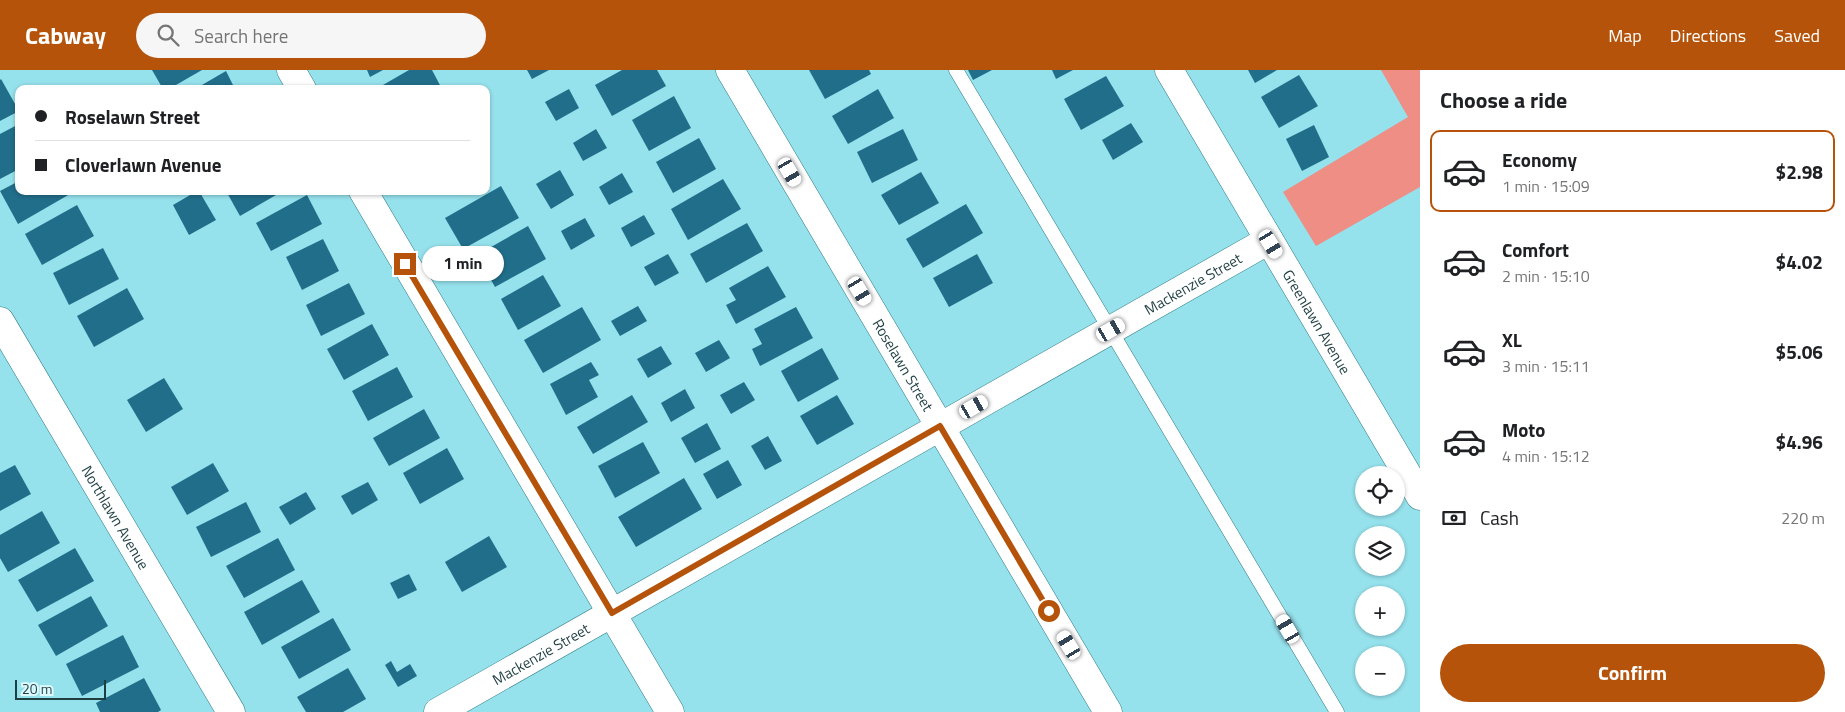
<!DOCTYPE html>
<html lang="en">
<head>
<meta charset="utf-8">
<style>
	body { margin:0; font-family:"Titillium Web",sans-serif; background:#f6f6f6; color:#202124; height:100vh; display:flex; flex-direction:column; font-size:19px; white-space:nowrap }
	* { box-sizing:border-box; margin:0 }
	p { font-size:16px; color:#757577 }
	.icon { flex:none; width:28px; height:28px; fill:none; stroke:currentColor; stroke-width:2; stroke-linecap:round; stroke-linejoin:round }
	.map { position:relative; flex:1; overflow:hidden }
	.panel { display:flex; flex-direction:column; background:#fff; width:425px }
	.panel>* { flex:none }
	.banner { position:absolute; left:15px; top:15px; width:475px; height:110px; border-radius:10px; box-shadow:0 1px 4px #0004; display:grid; align-content:center; height:110px; padding:0 20px; background:#fff }
	.fabs { position:absolute; left:1355px; top:396px; display:grid; gap:10px }
	.fabs a { display:grid; place-items:center; width:50px; height:50px; border-radius:50%; background:#fff; box-shadow:0 1px 4px #0004; font-size:25px }
	.scale { position:absolute; left:15px; bottom:12px; width:91px; box-sizing:border-box; padding-left:5px; border:2px solid #1e3e42; border-top:0; font-size:14px; line-height:18px; white-space:nowrap; color:#1e3e42; -webkit-text-stroke:4px #ddfafe; paint-order:stroke }
	.end { position:absolute; width:22px; height:22px; margin:-11px; border:6px solid #b45309; background:#fff; box-shadow:0 0 0 2px #fff }
	.from { border-radius:50% }
	.bubble { position:absolute; height:35px; border-radius:18px; background:#fff; box-shadow:0 1px 4px #0004; font-size:16px; font-weight:700; line-height:35px; text-align:center }
	.car { position:absolute; width:15px; height:30px; margin:-15px -8px; border-radius:6px; box-shadow:0 0 4px 1px #0007; background:linear-gradient(#fff 24%,#345 0 40%,#fff 0 76%,#345 0 86%,#fff 0) }
	.banner b { display:flex; align-items:center; gap:18px; height:48px; font-size:19px }
	.banner b+b { border-top:1px solid #e0e0e0 }
	.banner i { width:12px; height:12px; background:#202124 }
	ul { padding:0; list-style:none }
	li { display:flex; align-items:center; gap:15px; height:82px; margin:0 10px 8px; padding:0 10px; border:2px solid transparent; border-radius:10px }
	li div { flex:1 }
	li b { display:block; font-size:19px }
	li em { font-style:normal; font-weight:700 }
	li.on { border-color:#b45309 }
	li>.icon { width:45px; height:45px; stroke-width:1.5 }
	h2 { padding:0 20px; font-size:22px; line-height:60px }
	.pay { display:flex; align-items:center; gap:12px; height:55px; padding:0 20px; font-size:19px }
	.pay p { margin-inline-start:auto }
	.cta { display:flex; gap:10px; margin-top:auto; padding:10px 20px }
	.cta a { flex:1; height:58px; border-radius:30px; background:#b45309; color:#fff; font-size:20px; font-weight:700; line-height:58px; text-align:center }
	header { display:flex; align-items:center; gap:30px; box-sizing:border-box; height:70px; padding:0 25px; background:#b45309; color:#fff }
	header strong { font-size:24px }
	nav { display:flex; gap:28px; margin-inline-start:auto; font-size:18px }
	.search { width:350px; height:45px; background:#f6f6f6; display:flex; align-items:center; gap:12px; box-sizing:border-box; padding:0 18px; border-radius:28px; color:#757577; font-size:19px }
	main { display:flex; flex:1; min-height:0 }
	.map>svg:first-child { display:block }
	.green { fill:#ee8e84 }
	.building { fill:#216e8a }
	.lines { fill:none; stroke-linecap:round; stroke-linejoin:round }
	.lane-casing { stroke:#307e88; stroke-width:15 }
	.street-casing { stroke:#307e88; stroke-width:29 }
	.lane { stroke:#fff; stroke-width:14 }
	.street { stroke:#fff; stroke-width:28 }
	.route { stroke:#b45309; stroke-width:6 }
	.labels { text-anchor:middle; dominant-baseline:central; stroke-width:5; stroke-linejoin:round; paint-order:stroke }
	.street-label { font-size:15px; fill:#1e3e42; stroke:#ddfafe }
</style>
</head>
<body>
<header>
<strong>Cabway</strong>
<div class="search"><svg class="icon" aria-label="search" viewBox="0 0 24 24"><circle cx="10" cy="10" r="6"/><path d="M15 15l6 6"/></svg>Search here</div>
<nav><a>Map</a><a>Directions</a><a>Saved</a></nav>
</header>
<main>
<div class="map">
<svg width="1420" height="642" viewBox="0 0 1420 642">
	<rect width="100%" height="100%" fill="#95e1ec"/>
	<path class="green" d="M 1381,0 L 1420,0 L 1420,117 L 1316,176 L 1283,122 L 1408,47 Z"/>
	<g class="building">
		<path d="M 152,0 L 202,0 L 169,19 L 163,19 Z"/>
		<path d="M 367,0 L 383,0 L 370,7 Z"/>
		<path d="M 409,0 L 432,0 L 442,19 L 376,19 Z"/>
		<path d="M 527,0 L 549,0 L 532,9 Z"/>
		<path d="M 622,0 L 657,0 L 666,16 L 612,46 L 595,15 Z"/>
		<path d="M 809,0 L 869,0 L 871,4 L 825,29 Z"/>
		<path d="M 968,0 L 992,0 L 973,10 Z"/>
		<path d="M 1052,0 L 1073,0 L 1056,9 Z"/>
		<path d="M 1248,0 L 1277,0 L 1255,13 Z"/>
		<path d="M 226,1 L 235,19 L 195,19 Z"/>
		<path d="M 1299,5 L 1318,36 L 1279,58 L 1261,27 Z"/>
		<path d="M 1106,6 L 1124,36 L 1081,60 L 1064,29 Z"/>
		<path d="M 1,9 L 19,41 L 0,51 L 0,10 Z"/>
		<path d="M 569,19 L 579,38 L 556,51 L 545,32 Z"/>
		<path d="M 878,19 L 894,48 L 848,74 L 832,46 Z"/>
		<path d="M 674,26 L 691,58 L 649,81 L 632,50 Z"/>
		<path d="M 1131,53 L 1143,72 L 1113,90 L 1102,70 Z"/>
		<path d="M 19,54 L 19,99 L 0,109 L 0,64 Z"/>
		<path d="M 1314,55 L 1329,87 L 1302,101 L 1286,69 Z"/>
		<path d="M 596,59 L 607,78 L 583,91 L 573,73 Z"/>
		<path d="M 903,59 L 918,90 L 872,113 L 857,82 Z"/>
		<path d="M 699,68 L 716,99 L 673,123 L 656,92 Z"/>
		<path d="M 560,100 L 574,125 L 551,139 L 536,114 Z"/>
		<path d="M 921,102 L 939,133 L 899,155 L 881,125 Z"/>
		<path d="M 622,103 L 633,122 L 609,135 L 599,117 Z"/>
		<path d="M 723,109 L 741,139 L 688,170 L 671,139 Z"/>
		<path d="M 19,111 L 19,121 L 68,121 L 70,124 L 18,154 L 0,121 Z"/>
		<path d="M 501,116 L 519,148 L 463,179 L 445,148 Z"/>
		<path d="M 197,121 L 199,121 L 216,150 L 189,165 L 173,135 Z"/>
		<path d="M 226,121 L 283,121 L 240,146 Z"/>
		<path d="M 307,125 L 322,154 L 271,181 L 256,153 Z"/>
		<path d="M 966,134 L 983,163 L 923,198 L 906,169 Z"/>
		<path d="M 77,135 L 94,166 L 42,195 L 25,164 Z"/>
		<path d="M 644,145 L 655,164 L 631,177 L 621,158 Z"/>
		<path d="M 585,148 L 595,166 L 571,180 L 561,161 Z"/>
		<path d="M 747,153 L 763,181 L 706,213 L 690,184 Z"/>
		<path d="M 528,156 L 546,189 L 495,217 L 477,185 Z"/>
		<path d="M 323,169 L 339,201 L 302,220 L 286,187 Z"/>
		<path d="M 103,178 L 119,209 L 69,235 L 53,203 Z"/>
		<path d="M 668,184 L 679,203 L 655,216 L 644,197 Z"/>
		<path d="M 977,184 L 993,213 L 949,237 L 933,208 Z"/>
		<path d="M 768,196 L 786,227 L 736,254 L 726,235 L 736,230 L 729,218 Z"/>
		<path d="M 543,205 L 561,236 L 518,260 L 501,229 Z"/>
		<path d="M 349,213 L 365,244 L 321,266 L 306,235 Z"/>
		<path d="M 127,218 L 144,249 L 94,277 L 77,246 Z"/>
		<path d="M 638,236 L 647,251 L 620,266 L 611,251 Z"/>
		<path d="M 582,237 L 601,270 L 543,303 L 524,270 Z"/>
		<path d="M 796,237 L 813,268 L 760,296 L 752,279 L 762,274 L 754,259 Z"/>
		<path d="M 372,254 L 389,285 L 344,310 L 327,279 Z"/>
		<path d="M 719,270 L 730,288 L 706,302 L 695,283 Z"/>
		<path d="M 661,276 L 672,294 L 648,308 L 637,289 Z"/>
		<path d="M 822,278 L 839,309 L 798,332 L 781,301 Z"/>
		<path d="M 591,292 L 599,305 L 589,310 L 598,327 L 566,345 L 550,314 Z"/>
		<path d="M 397,297 L 413,327 L 368,351 L 352,321 Z"/>
		<path d="M 164,308 L 183,339 L 146,362 L 127,330 Z"/>
		<path d="M 744,312 L 755,330 L 731,344 L 720,325 Z"/>
		<path d="M 685,319 L 695,338 L 671,352 L 661,333 Z"/>
		<path d="M 632,325 L 648,352 L 593,384 L 577,357 Z"/>
		<path d="M 837,325 L 854,354 L 817,375 L 800,346 Z"/>
		<path d="M 424,339 L 440,368 L 389,396 L 373,368 Z"/>
		<path d="M 707,353 L 721,379 L 695,393 L 681,368 Z"/>
		<path d="M 768,366 L 782,391 L 765,400 L 751,376 Z"/>
		<path d="M 643,372 L 660,403 L 615,428 L 598,396 Z"/>
		<path d="M 447,378 L 464,409 L 420,434 L 403,403 Z"/>
		<path d="M 728,390 L 742,415 L 717,429 L 703,404 Z"/>
		<path d="M 213,393 L 229,421 L 187,445 L 171,417 Z"/>
		<path d="M 15,395 L 31,424 L 0,441 L 0,403 Z"/>
		<path d="M 684,408 L 702,439 L 636,477 L 618,447 Z"/>
		<path d="M 368,412 L 378,430 L 352,445 L 341,426 Z"/>
		<path d="M 306,422 L 316,439 L 290,455 L 279,437 Z"/>
		<path d="M 246,432 L 261,462 L 211,487 L 196,457 Z"/>
		<path d="M 42,441 L 60,473 L 8,502 L 0,488 L 0,465 Z"/>
		<path d="M 489,466 L 507,497 L 462,522 L 445,492 Z"/>
		<path d="M 278,468 L 295,500 L 244,528 L 226,496 Z"/>
		<path d="M 75,478 L 94,511 L 37,542 L 18,510 Z"/>
		<path d="M 409,504 L 417,520 L 398,529 L 390,513 Z"/>
		<path d="M 302,510 L 320,542 L 262,575 L 244,542 Z"/>
		<path d="M 91,526 L 108,556 L 56,586 L 38,555 Z"/>
		<path d="M 333,548 L 351,580 L 299,609 L 281,577 Z"/>
		<path d="M 123,565 L 139,597 L 82,626 L 66,594 Z"/>
		<path d="M 391,591 L 397,602 L 410,594 L 417,606 L 398,617 L 385,595 Z"/>
		<path d="M 348,598 L 366,629 L 343,642 L 306,642 L 297,627 Z"/>
		<path d="M 144,608 L 161,640 L 158,642 L 100,642 L 96,633 Z"/>
	</g>
	<g class="lines">
		<g class="lane-casing">
			<path id="lane" d="M 956,0 L 1337,642"/>
		</g>
		<g class="street-casing">
			<g id="street">
				<path d="M 291,0 L 302,19"/>
				<path id="s1" d="M 730,0 L 1108,642"/>
				<path id="s2" d="M 1169,0 L 1420,426"/>
				<path d="M 363,121 L 670,642"/>
				<path id="s3" d="M 0,251 L 231,642"/>
				<path id="s4" d="M 438,642 L 1269,170"/>
			</g>
		</g>
		<use href="#lane" class="lane"/>
		<use href="#street" class="street"/>
	</g>
	<g class="lines">
		<path class="route" d="M 405,194 L 612,543 L 940,356 L 1049,541"/>
	</g>
	<g class="labels">
		<g class="street-label">
			<text stroke="none"><textPath href="#s4" startOffset="868">Mackenzie Street</textPath></text>
			<text stroke="none"><textPath href="#s2" startOffset="292">Greenlawn Avenue</textPath></text>
			<text stroke="none"><textPath href="#s1" startOffset="342">Roselawn Street</textPath></text>
			<text stroke="none"><textPath href="#s3" startOffset="228">Northlawn Avenue</textPath></text>
			<text stroke="none"><textPath href="#s4" startOffset="118">Mackenzie Street</textPath></text>
		</g>
	</g>
</svg>
<div class="fabs">
<a><svg class="icon" aria-label="locate" viewBox="0 0 24 24"><circle cx="12" cy="12" r="6"/><path d="M12 2v4M12 18v4M2 12h4M18 12h4"/></svg></a>
<a><svg class="icon" aria-label="layers" viewBox="0 0 24 24"><path d="M12 4l9 5-9 5-9-5zM3 14l9 5 9-5"/></svg></a>
<a>+</a>
<a>−</a>
</div>
<div class="scale">20 m</div>
<i class="end from" style="left:1049px;top:541px"></i>
<i class="end" style="left:405px;top:194px"></i>
<div class="bubble" style="left:422px;top:176px;width:82px">1 min</div>
<i class="car" style="left:790px;top:102px;rotate:150deg"></i>
<i class="car" style="left:1271px;top:174px;rotate:149deg"></i>
<i class="car" style="left:860px;top:221px;rotate:149deg"></i>
<i class="car" style="left:1111px;top:260px;rotate:60deg"></i>
<i class="car" style="left:974px;top:337px;rotate:60deg"></i>
<i class="car" style="left:1288px;top:559px;rotate:330deg"></i>
<i class="car" style="left:1069px;top:575px;rotate:329deg"></i>
<div class="banner">
<b><i class="from"></i>Roselawn Street</b>
<b><i></i>Cloverlawn Avenue</b>
</div>
</div>
<section class="panel">
<h2>Choose a ride</h2>
<ul>
<li class="on"><svg class="icon" aria-label="car" viewBox="0 0 24 24"><path d="M5 17H2v-5l4-1 3-4h7l3 4 3 1v5h-3M9 17h6M6 11h13"/><circle cx="7" cy="17" r="2"/><circle cx="17" cy="17" r="2"/></svg><div><b>Economy</b><p>1 min · 15:09</p></div><em>$2.98</em></li>
<li><svg class="icon" aria-label="car" viewBox="0 0 24 24"><path d="M5 17H2v-5l4-1 3-4h7l3 4 3 1v5h-3M9 17h6M6 11h13"/><circle cx="7" cy="17" r="2"/><circle cx="17" cy="17" r="2"/></svg><div><b>Comfort</b><p>2 min · 15:10</p></div><em>$4.02</em></li>
<li><svg class="icon" aria-label="car" viewBox="0 0 24 24"><path d="M5 17H2v-5l4-1 3-4h7l3 4 3 1v5h-3M9 17h6M6 11h13"/><circle cx="7" cy="17" r="2"/><circle cx="17" cy="17" r="2"/></svg><div><b>XL</b><p>3 min · 15:11</p></div><em>$5.06</em></li>
<li><svg class="icon" aria-label="car" viewBox="0 0 24 24"><path d="M5 17H2v-5l4-1 3-4h7l3 4 3 1v5h-3M9 17h6M6 11h13"/><circle cx="7" cy="17" r="2"/><circle cx="17" cy="17" r="2"/></svg><div><b>Moto</b><p>4 min · 15:12</p></div><em>$4.96</em></li>
</ul>
<div class="pay"><svg class="icon" aria-label="cash" viewBox="0 0 24 24"><path d="M3 7h18v10H3z"/><circle cx="12" cy="12" r="2"/></svg>Cash<p>220 m</p></div>
<div class="cta"><a>Confirm</a></div>
</section>
</main>
</body>
</html>
